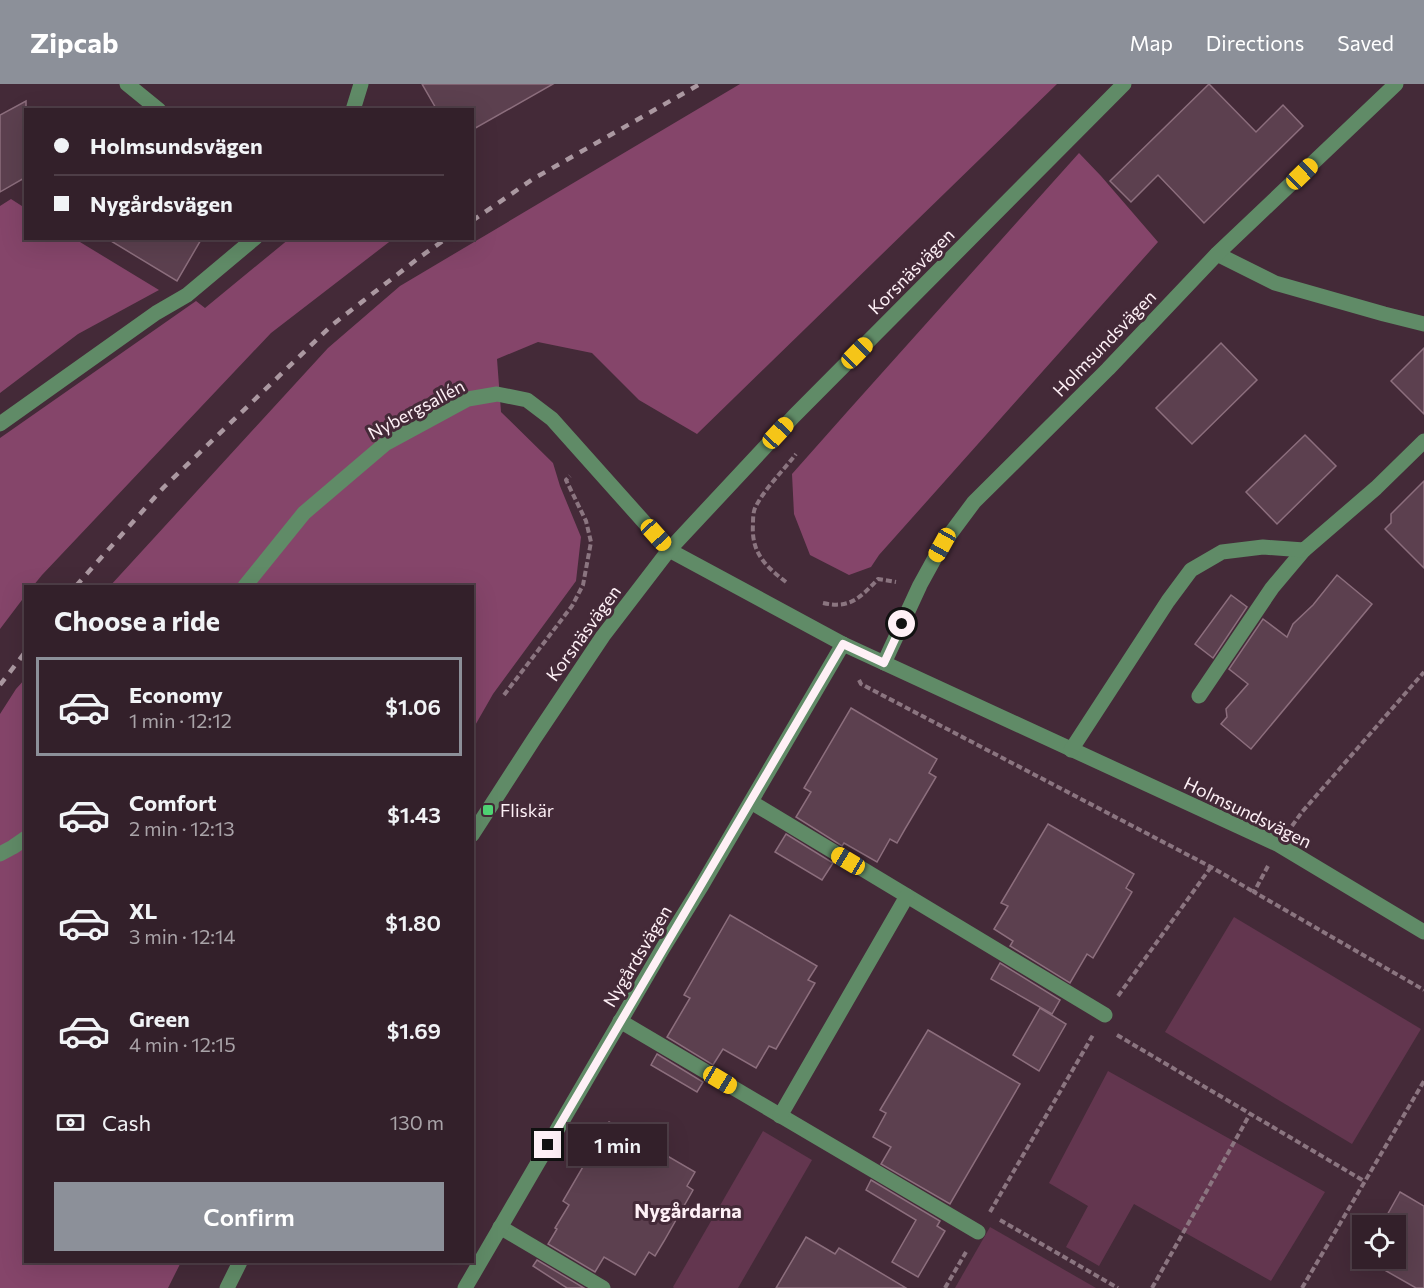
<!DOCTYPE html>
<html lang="en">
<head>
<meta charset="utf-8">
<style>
	body { margin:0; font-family:Commissioner,sans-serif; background:#3b2832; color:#f1f3f6; height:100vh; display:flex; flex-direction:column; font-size:22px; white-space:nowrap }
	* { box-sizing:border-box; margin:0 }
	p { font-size:20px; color:#a9a3a8 }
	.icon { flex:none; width:33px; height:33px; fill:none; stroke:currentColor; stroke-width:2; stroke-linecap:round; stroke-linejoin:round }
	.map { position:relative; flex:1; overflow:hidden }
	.side { position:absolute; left:24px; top:501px; width:450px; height:678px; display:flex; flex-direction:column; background:#33202a; border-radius:0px; box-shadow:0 6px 24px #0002,0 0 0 2px #4e3e47 }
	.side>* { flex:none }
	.guide { position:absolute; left:24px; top:24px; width:450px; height:132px; border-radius:0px; box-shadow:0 6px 24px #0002,0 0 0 2px #4e3e47; display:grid; align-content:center; height:132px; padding:0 30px; background:#33202a }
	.controls { position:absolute; left:1352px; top:1131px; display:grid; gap:12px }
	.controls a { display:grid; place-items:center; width:54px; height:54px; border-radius:0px; background:#33202a; box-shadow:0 6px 24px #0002,0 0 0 2px #4e3e47; font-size:30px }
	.end { position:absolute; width:27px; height:27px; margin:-14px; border:8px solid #fef0f6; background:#111; box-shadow:0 0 0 3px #111 }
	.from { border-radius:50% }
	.bubble { position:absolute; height:42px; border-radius:0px; background:#33202a; box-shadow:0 6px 24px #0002,0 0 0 2px #4e3e47; font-size:20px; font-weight:600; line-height:42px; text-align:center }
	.car { position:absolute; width:18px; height:36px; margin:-18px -9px; border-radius:8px; box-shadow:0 0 4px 2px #0007; background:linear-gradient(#f5c518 24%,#345 0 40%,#f5c518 0 76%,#345 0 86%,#f5c518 0) }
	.guide b { display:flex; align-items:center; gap:21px; height:57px; font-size:22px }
	.guide b+b { border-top:2px solid #4e3e47 }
	.guide i { width:15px; height:15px; background:#f1f3f6 }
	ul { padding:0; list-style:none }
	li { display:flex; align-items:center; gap:18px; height:99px; margin:0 12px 9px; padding:0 18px; border:3px solid transparent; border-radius:0px }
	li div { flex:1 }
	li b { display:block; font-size:22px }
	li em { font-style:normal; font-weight:600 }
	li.current { border-color:#8c9099 }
	li>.icon { width:54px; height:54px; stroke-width:1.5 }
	h2 { padding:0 30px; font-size:27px; line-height:72px }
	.pay { display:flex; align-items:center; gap:15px; height:66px; padding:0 30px; font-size:22px }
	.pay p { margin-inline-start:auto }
	.button { display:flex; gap:12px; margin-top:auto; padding:12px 30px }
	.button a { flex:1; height:69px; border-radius:0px; background:#8c9099; color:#fff; font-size:24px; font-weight:600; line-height:69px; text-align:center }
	header { display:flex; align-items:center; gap:36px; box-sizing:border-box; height:84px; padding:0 30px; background:#8c9099; color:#fff }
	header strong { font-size:28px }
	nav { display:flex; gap:33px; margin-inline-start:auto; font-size:21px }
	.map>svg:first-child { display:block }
	.green { fill:#63364f }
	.forest { fill:#85456a }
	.building { fill:#5c404f; stroke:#8c6e7d; stroke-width:1.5 }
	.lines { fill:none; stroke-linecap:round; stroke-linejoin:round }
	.path { stroke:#8b7580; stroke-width:4; stroke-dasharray:6 3; stroke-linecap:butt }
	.minor { stroke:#608b67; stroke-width:15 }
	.rail { stroke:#ab98a1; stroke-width:4.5; stroke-dasharray:8 8; stroke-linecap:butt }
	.route { stroke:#fef0f6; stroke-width:8 }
	.poi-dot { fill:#50d675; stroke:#442a38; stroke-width:2 }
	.labels { text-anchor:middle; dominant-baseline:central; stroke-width:6; stroke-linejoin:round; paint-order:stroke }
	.street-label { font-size:18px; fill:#fef0f6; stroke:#442a38 }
	.poi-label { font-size:18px; fill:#fef0f6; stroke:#442a38; text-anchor:start }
	.neighbourhood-label { font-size:20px; font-weight:bold; fill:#fef0f6; stroke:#442a38 }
</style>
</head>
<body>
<header>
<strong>Zipcab</strong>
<nav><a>Map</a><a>Directions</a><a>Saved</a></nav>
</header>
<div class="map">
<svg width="1424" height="1204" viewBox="0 0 1424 1204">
	<rect width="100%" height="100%" fill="#442a38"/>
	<g class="green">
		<path d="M 1234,833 L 1421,945 L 1352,1060 L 1165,948 Z"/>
		<path d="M 1108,987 L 1325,1108 L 1271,1197 L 1134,1120 L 1099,1182 L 1066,1163 L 1088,1122 L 1049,1099 Z"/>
		<path d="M 763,1047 L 812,1076 L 738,1204 L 674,1204 L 673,1203 Z"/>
		<path d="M 990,1143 L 1096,1204 L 955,1204 Z"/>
	</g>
	<g class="forest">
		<path d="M 740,0 L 1057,0 L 697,350 L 639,316 L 592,269 L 538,258 L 497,275 L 501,328 L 553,379 L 560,402 L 581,453 L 576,497 L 493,610 L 473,645 L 472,502 L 110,502 L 328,264 L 400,202 Z"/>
		<path d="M 1079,69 L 1101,92 L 1158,158 L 879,471 L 871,483 L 849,491 L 810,471 L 794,430 L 792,390 L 847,328 Z"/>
		<path d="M 11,115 L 25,124 L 26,154 L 75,155 L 159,206 L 78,250 L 0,309 L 0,122 Z"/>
		<path d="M 289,155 L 393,155 L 271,249 L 42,491 L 33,502 L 26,502 L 25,512 L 0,545 L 0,354 L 196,217 L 205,224 Z"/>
		<path d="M 25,595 L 26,1178 L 181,1178 L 168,1204 L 0,1204 L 0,630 L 16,605 Z"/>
	</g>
	<g class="building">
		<path d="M 422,0 L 553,0 L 472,46 L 472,26 L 437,26 Z"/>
		<path d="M 1209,0 L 1256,48 L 1283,21 L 1303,42 L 1204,139 L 1158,91 L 1131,118 L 1110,97 Z"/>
		<path d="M 26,17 L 26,93 L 0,108 L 0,31 Z"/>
		<path d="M 106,154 L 202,154 L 177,197 Z"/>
		<path d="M 1221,259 L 1257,296 L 1192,360 L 1156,324 Z"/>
		<path d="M 1424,264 L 1424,330 L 1391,297 Z"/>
		<path d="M 1305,351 L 1336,382 L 1277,440 L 1246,408 Z"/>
		<path d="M 1424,397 L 1424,484 L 1385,445 L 1391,439 L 1391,430 Z"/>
		<path d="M 1337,491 L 1372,520 L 1251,665 L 1221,640 L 1227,633 L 1226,625 L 1248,600 L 1229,585 L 1263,535 L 1287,553 L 1293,540 L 1313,521 Z"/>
		<path d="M 1231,511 L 1247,523 L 1213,574 L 1195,560 Z"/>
		<path d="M 851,624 L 937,675 L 929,689 L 936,693 L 905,745 L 897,759 L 890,755 L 877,778 L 844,759 L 842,762 L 796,733 L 811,708 L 804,704 Z"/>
		<path d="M 1048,740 L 1134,790 L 1126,804 L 1132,808 L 1093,874 L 1087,870 L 1070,899 L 1010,862 L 1013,857 L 994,845 L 1008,822 L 1001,819 Z"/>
		<path d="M 786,750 L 833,779 L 822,796 L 775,768 Z"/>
		<path d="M 730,831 L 817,882 L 808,896 L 815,899 L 776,965 L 769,962 L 756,984 L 723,965 L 713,981 L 667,953 L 690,914 L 684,911 Z"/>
		<path d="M 1000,879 L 1060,916 L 1052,930 L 991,895 Z"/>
		<path d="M 1040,924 L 1066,940 L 1039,987 L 1013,971 Z"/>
		<path d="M 928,946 L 1020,1000 L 950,1120 L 881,1080 L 891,1063 L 873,1053 L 886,1029 L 880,1026 Z"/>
		<path d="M 657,970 L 703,998 L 697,1008 L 651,981 Z"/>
		<path d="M 609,1038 L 695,1088 L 687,1102 L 693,1106 L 664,1157 L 655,1172 L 649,1168 L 635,1191 L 604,1173 L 595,1188 L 548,1160 L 557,1145 L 555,1144 L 569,1121 L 563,1117 Z"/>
		<path d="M 871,1096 L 940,1137 L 937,1142 L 945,1147 L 918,1193 L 892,1178 L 916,1136 L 866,1106 Z"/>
		<path d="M 1400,1108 L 1424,1122 L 1424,1204 L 1416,1204 L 1367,1176 L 1395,1174 L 1395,1142 L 1381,1142 Z"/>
		<path d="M 806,1153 L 835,1170 L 839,1164 L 906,1204 L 776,1204 Z"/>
		<path d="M 537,1176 L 584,1204 L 567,1204 L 533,1182 Z"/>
	</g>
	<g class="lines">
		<g class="path">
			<path d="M 786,498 C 765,482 751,468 753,440 C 753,435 753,427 756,422 C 766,403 783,387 796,370"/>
			<path d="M 823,519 C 850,525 860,514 878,495 L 896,498"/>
			<path d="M 859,596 L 861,600 L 1211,783 L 1254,808"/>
			<path d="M 504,611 L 572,522 L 583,501 L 591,458 L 586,437 L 566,396 L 570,392"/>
			<path d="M 1292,742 L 1302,728 L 1424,588"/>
			<path d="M 1268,782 L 1254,808 L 1424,906"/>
			<path d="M 1118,912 L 1211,783"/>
			<path d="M 1117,951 L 1364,1097"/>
			<path d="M 990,1128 L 1093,951"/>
			<path d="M 1000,1136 L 1118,1204"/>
			<path d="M 945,1204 L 966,1168"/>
			<path d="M 1152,1204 L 1250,1030"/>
			<path d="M 1302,1204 L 1424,997"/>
		</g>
		<g class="minor">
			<path d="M 127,0 L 159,26"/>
			<path d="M 353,26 L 361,0"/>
			<path d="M 1217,170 L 1275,199 L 1384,230 L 1424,240"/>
			<path d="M 0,340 L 156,229 L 187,211 L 255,154"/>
			<path d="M 245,502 L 304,429 L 385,360 L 468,315 L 497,310 L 527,316 L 552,335 L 669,466 L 843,560 L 1279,761 L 1424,848"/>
			<path d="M 884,579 L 920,501 L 942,461 L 974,418 L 1108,285 L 1217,170 L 1396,0"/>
			<path d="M 1199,612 L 1272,504 L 1304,466"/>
			<path d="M 1071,666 L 1168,517 L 1191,486 L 1222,468 L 1263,463 L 1304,466 L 1376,404 L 1424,357"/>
			<path d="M 751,718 L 1105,931"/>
			<path d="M 472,751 L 534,655 L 603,552 L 669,466 L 794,332 L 1124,0"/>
			<path d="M 0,770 L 13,763 L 26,754"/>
			<path d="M 620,937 L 978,1148"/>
			<path d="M 780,1032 L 907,812"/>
			<path d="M 500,1143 L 603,1204"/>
			<path d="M 227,1204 L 240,1178"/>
			<path d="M 465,1204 L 663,864 L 702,801 L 843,560"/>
		</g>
		<g class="rail">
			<path d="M 472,137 L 533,95 L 700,0"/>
			<path d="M 76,502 L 164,403 L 332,241 L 420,173 L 447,154"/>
			<path d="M 0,601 L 26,567"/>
		</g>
	</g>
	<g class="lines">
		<path class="route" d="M 548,1061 L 843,560 L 884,579 L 902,540"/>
	</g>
	<rect class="poi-dot" x="482" y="720" width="12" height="12" rx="3"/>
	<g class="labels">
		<g class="street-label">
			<text transform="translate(911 187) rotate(-45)">Korsnäsvägen</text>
			<text transform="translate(1104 259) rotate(-46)">Holmsundsvägen</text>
			<text transform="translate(416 325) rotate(-28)">Nybergsallén</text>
			<text transform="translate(583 549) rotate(-54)">Korsnäsvägen</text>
			<text transform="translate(1248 728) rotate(26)">Holmsundsvägen</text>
			<text transform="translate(637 872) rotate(-59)">Nygårdsvägen</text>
		</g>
		<g class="poi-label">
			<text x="500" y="726">Fliskär</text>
		</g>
		<g class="neighbourhood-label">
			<text x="688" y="1126">Nygårdarna</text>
		</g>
	</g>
</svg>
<div class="controls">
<a><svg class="icon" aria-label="locate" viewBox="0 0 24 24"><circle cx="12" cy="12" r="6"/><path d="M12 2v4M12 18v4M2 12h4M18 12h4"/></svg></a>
</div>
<i class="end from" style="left:902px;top:540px"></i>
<i class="end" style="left:548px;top:1061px"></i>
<div class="bubble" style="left:568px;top:1040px;width:99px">1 min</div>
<i class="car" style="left:1302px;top:90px;rotate:46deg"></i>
<i class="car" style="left:857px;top:269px;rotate:45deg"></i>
<i class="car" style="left:778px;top:349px;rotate:43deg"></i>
<i class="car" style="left:656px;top:451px;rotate:138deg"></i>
<i class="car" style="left:942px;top:461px;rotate:209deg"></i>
<i class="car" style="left:848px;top:777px;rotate:301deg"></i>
<i class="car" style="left:720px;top:996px;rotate:121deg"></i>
<div class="guide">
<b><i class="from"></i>Holmsundsvägen</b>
<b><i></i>Nygårdsvägen</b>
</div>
<section class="side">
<h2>Choose a ride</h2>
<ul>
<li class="current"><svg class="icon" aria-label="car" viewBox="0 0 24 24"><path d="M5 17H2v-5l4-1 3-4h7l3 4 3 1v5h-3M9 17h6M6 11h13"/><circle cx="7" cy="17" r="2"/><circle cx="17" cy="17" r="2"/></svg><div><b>Economy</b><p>1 min · 12:12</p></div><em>$1.06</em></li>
<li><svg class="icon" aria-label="car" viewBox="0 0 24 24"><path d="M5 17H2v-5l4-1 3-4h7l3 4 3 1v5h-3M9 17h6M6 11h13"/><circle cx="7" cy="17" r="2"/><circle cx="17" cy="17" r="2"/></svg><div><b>Comfort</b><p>2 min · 12:13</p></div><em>$1.43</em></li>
<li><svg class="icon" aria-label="car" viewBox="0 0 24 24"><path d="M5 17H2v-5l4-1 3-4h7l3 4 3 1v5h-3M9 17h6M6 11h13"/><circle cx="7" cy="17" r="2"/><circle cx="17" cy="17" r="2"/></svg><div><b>XL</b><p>3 min · 12:14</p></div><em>$1.80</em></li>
<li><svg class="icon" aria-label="car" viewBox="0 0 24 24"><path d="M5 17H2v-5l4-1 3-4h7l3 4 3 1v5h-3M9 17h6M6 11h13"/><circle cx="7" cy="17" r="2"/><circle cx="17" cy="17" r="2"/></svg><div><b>Green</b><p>4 min · 12:15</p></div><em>$1.69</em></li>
</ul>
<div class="pay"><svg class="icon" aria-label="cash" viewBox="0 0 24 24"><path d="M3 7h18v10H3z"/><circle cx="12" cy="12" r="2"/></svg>Cash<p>130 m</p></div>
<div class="button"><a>Confirm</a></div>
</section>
</div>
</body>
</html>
